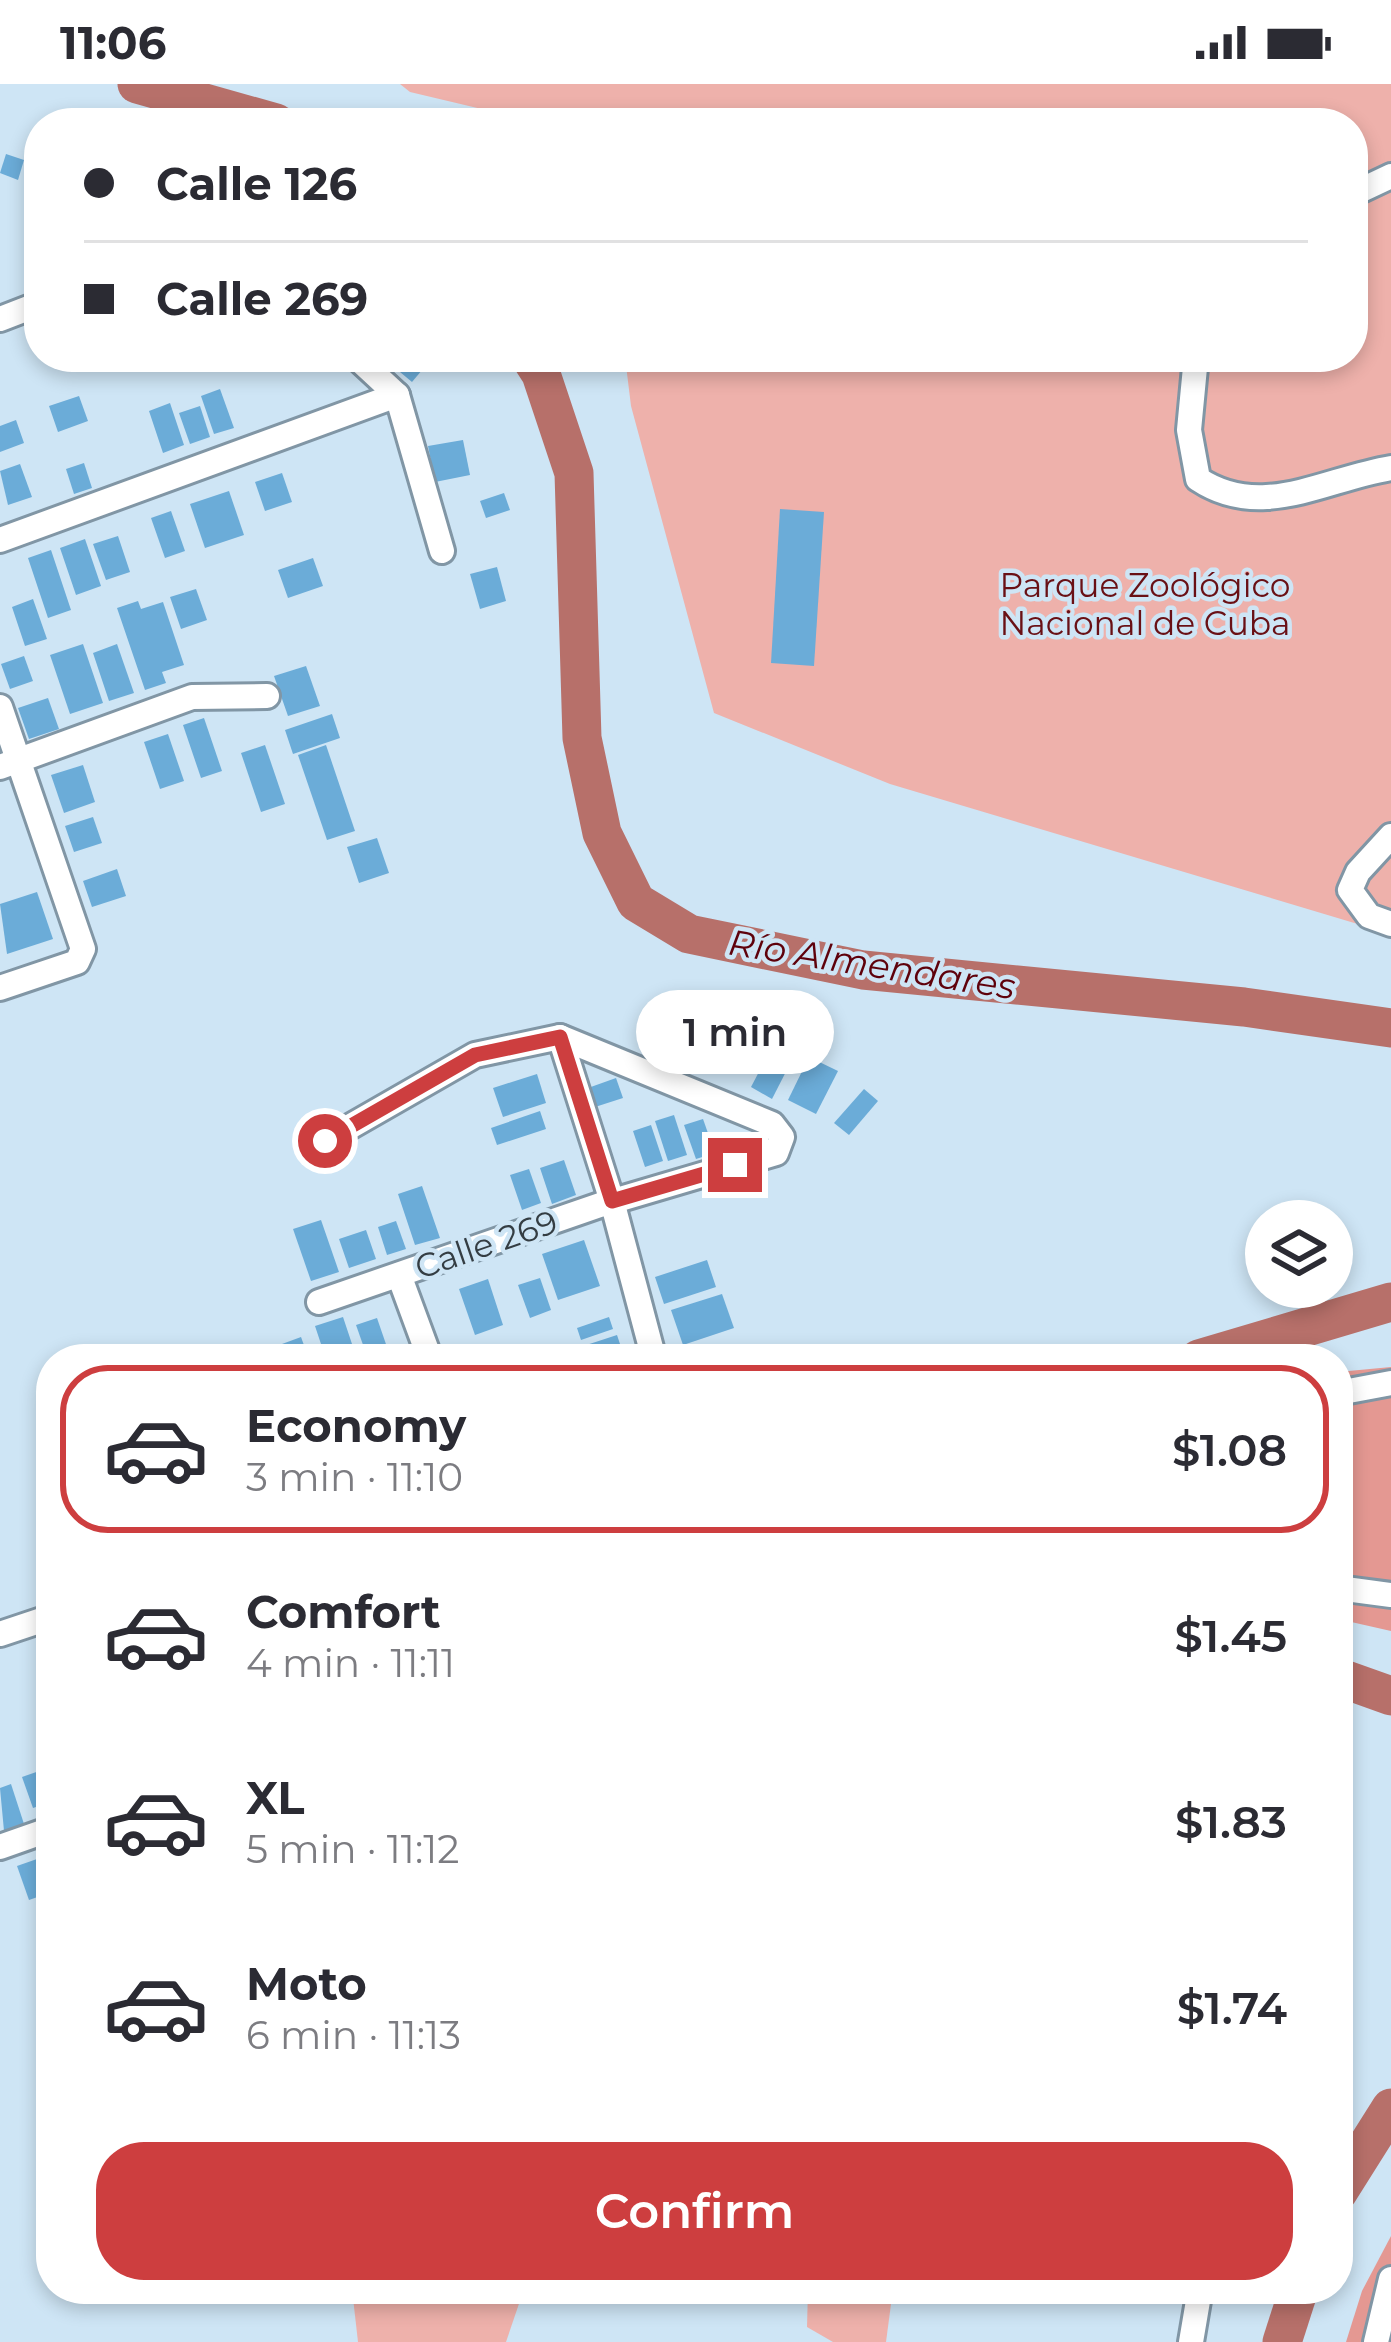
<!DOCTYPE html>
<html lang="en">
<head>
<meta charset="utf-8">
<style>
	body { margin:0; font-family:Montserrat,sans-serif; background:#f2f2f3; color:#2b2b33; height:100vh; display:flex; flex-direction:column; font-size:45px; white-space:nowrap }
	* { box-sizing:border-box; margin:0 }
	p { font-size:39px; color:#7c7c81 }
	.icon { flex:none; width:66px; height:66px; fill:none; stroke:currentColor; stroke-width:2; stroke-linecap:round; stroke-linejoin:round }
	.map { position:relative; flex:1; overflow:hidden }
	.sheet { position:absolute; left:36px; top:1260px; width:1317px; height:960px; display:flex; flex-direction:column; background:#fff; border-radius:48px; box-shadow:0 6px 18px #0003 }
	.sheet>* { flex:none }
	.top-card { position:absolute; left:24px; top:24px; width:1344px; height:264px; border-radius:48px; box-shadow:0 6px 18px #0003; display:grid; align-content:center; height:264px; padding:0 60px; background:#fff }
	.tools { position:absolute; left:1245px; top:1116px; display:grid; gap:24px }
	.tools a { display:grid; place-items:center; width:108px; height:108px; border-radius:50%; background:#fff; box-shadow:0 6px 18px #0003; font-size:60px }
	.end { position:absolute; width:54px; height:54px; margin:-27px; border:15px solid #cd3e3f; background:#fff; box-shadow:0 0 0 6px #fff }
	.from { border-radius:50% }
	.bubble { position:absolute; height:84px; border-radius:42px; background:#fff; box-shadow:0 6px 18px #0003; font-size:39px; font-weight:600; line-height:84px; text-align:center }
	.top-card b { display:flex; align-items:center; gap:42px; height:114px; font-size:45px }
	.top-card b+b { border-top:3px solid #e1e1e2 }
	.top-card i { width:30px; height:30px; background:#2b2b33 }
	ul { padding:21px 0 0; list-style:none }
	li { display:flex; align-items:center; gap:36px; height:168px; margin:0 24px 18px; padding:0 36px; border:6px solid transparent; border-radius:48px }
	li div { flex:1 }
	li b { display:block; font-size:45px }
	li em { font-style:normal; font-weight:600 }
	li.selected { border-color:#cd3e3f }
	li>.icon { width:108px; height:108px; stroke-width:1.5 }
	.primary-button { display:flex; gap:24px; margin-top:auto; padding:24px 60px }
	.primary-button a { flex:1; height:138px; border-radius:48px; background:#cd3e3f; color:#fff; font-size:48px; font-weight:600; line-height:138px; text-align:center }
	.status { display:flex; justify-content:space-between; align-items:center; height:84px; padding:0 60px; background:#fff; direction:ltr }
	.status svg { height:33px; fill:currentColor }
	.map>svg:first-child { display:block }
	.green { fill:#eeb1ab }
	.forest { fill:#e49892 }
	.lines { fill:none; stroke-linecap:round; stroke-linejoin:round }
	.river { stroke:#b7706a; stroke-width:39 }
	.building { fill:#6bacd8 }
	.minor-casing { stroke:#8196a5; stroke-width:30 }
	.minor { stroke:#fff; stroke-width:24 }
	.route { stroke:#cd3e3f; stroke-width:15 }
	.labels { text-anchor:middle; dominant-baseline:central; stroke-width:9; stroke-linejoin:round; paint-order:stroke }
	.park-label { font-size:33px; fill:#691015; stroke:#cee5f5 }
	.street-label { font-size:33px; fill:#343d43; stroke:#cee5f5 }
	.water-label { font-size:36px; font-style:italic; fill:#5e010b; stroke:#cee5f5 }
</style>
</head>
<body>
<div class="status"><b>11:06</b><svg viewBox="0 0 49 12"><path d="M0 12V9h3v3zM5 12V6h3v6zM10 12V3h3v9zM15 12V0h3v12zM26 1h20v11H26zM47 4h2v5h-2z"/></svg></div>
<div class="map">
<svg width="1391" height="2258" viewBox="0 0 1391 2258">
	<rect width="100%" height="100%" fill="#cee5f5"/>
	<g class="green">
		<path d="M 400,0 L 1391,0 L 1391,850 L 890,700 L 714,629 L 631,322 L 625,273 L 1353,273 L 1353,39 L 541,39 L 410,8 Z"/>
		<path d="M 352,2205 L 524,2205 L 506,2258 L 358,2258 Z"/>
		<path d="M 808,2205 L 893,2205 L 886,2258 L 833,2258 L 807,2243 Z"/>
	</g>
	<g class="forest">
		<path d="M 1391,1283 L 1391,1547 L 1338,1535 L 1338,1288 Z"/>
		<path d="M 1391,2152 L 1391,2258 L 1346,2258 L 1362,2207 Z"/>
	</g>
	<g class="lines">
		<g class="river">
			<path d="M 137,0 L 276,39"/>
			<path d="M 530,273 L 541,290 L 574,389 L 582,654 L 602,749 L 636,818 L 689,850 L 863,886 L 1244,923 L 1391,944"/>
			<path d="M 1199,1275 L 1391,1218"/>
			<path d="M 1338,1593 L 1391,1612"/>
			<path d="M 1338,2108 L 1391,2024"/>
			<path d="M 1282,2258 L 1299,2205"/>
		</g>
	</g>
	<g class="building">
		<path d="M 6,70 L 24,76 L 18,96 L 0,89 Z"/>
		<path d="M 382,273 L 433,273 L 412,298 Z"/>
		<path d="M 220,305 L 234,344 L 214,350 L 201,312 Z"/>
		<path d="M 79,312 L 88,337 L 58,348 L 49,322 Z"/>
		<path d="M 170,319 L 184,361 L 163,369 L 149,327 Z"/>
		<path d="M 200,322 L 210,353 L 190,360 L 179,329 Z"/>
		<path d="M 16,336 L 24,359 L 0,368 L 0,342 Z"/>
		<path d="M 463,356 L 470,391 L 435,398 L 428,362 Z"/>
		<path d="M 84,379 L 92,404 L 74,410 L 66,385 Z"/>
		<path d="M 20,380 L 32,413 L 8,421 L 0,387 Z"/>
		<path d="M 282,389 L 292,418 L 265,427 L 255,398 Z"/>
		<path d="M 229,407 L 244,451 L 205,464 L 190,420 Z"/>
		<path d="M 504,409 L 510,426 L 486,434 L 480,417 Z"/>
		<path d="M 780,425 L 824,428 L 814,582 L 771,579 Z"/>
		<path d="M 171,427 L 185,467 L 165,474 L 151,434 Z"/>
		<path d="M 118,452 L 130,488 L 106,496 L 93,460 Z"/>
		<path d="M 85,455 L 101,502 L 76,511 L 60,464 Z"/>
		<path d="M 51,466 L 71,526 L 48,534 L 28,474 Z"/>
		<path d="M 313,474 L 323,502 L 288,514 L 278,486 Z"/>
		<path d="M 497,483 L 506,517 L 480,525 L 470,490 Z"/>
		<path d="M 196,505 L 207,536 L 181,545 L 170,513 Z"/>
		<path d="M 33,515 L 47,555 L 25,562 L 12,523 Z"/>
		<path d="M 138,517 L 141,525 L 163,518 L 184,581 L 162,588 L 166,599 L 145,606 L 117,524 Z"/>
		<path d="M 83,560 L 103,619 L 70,630 L 50,571 Z"/>
		<path d="M 117,560 L 134,609 L 109,617 L 93,569 Z"/>
		<path d="M 24,572 L 33,597 L 10,605 L 1,580 Z"/>
		<path d="M 306,582 L 320,622 L 288,632 L 274,592 Z"/>
		<path d="M 48,614 L 59,645 L 29,655 L 18,624 Z"/>
		<path d="M 332,630 L 340,654 L 293,670 L 285,646 Z"/>
		<path d="M 204,634 L 222,687 L 201,694 L 183,641 Z"/>
		<path d="M 168,650 L 184,697 L 160,705 L 144,658 Z"/>
		<path d="M 265,661 L 285,720 L 261,728 L 241,669 Z"/>
		<path d="M 326,661 L 355,747 L 327,756 L 298,671 Z"/>
		<path d="M 83,681 L 95,718 L 64,729 L 51,691 Z"/>
		<path d="M 93,733 L 102,759 L 74,768 L 65,742 Z"/>
		<path d="M 377,754 L 389,789 L 359,799 L 347,763 Z"/>
		<path d="M 117,785 L 126,812 L 92,823 L 83,797 Z"/>
		<path d="M 37,808 L 53,855 L 7,870 L 0,820 Z"/>
		<path d="M 667,932 L 694,947 L 681,971 L 654,956 Z"/>
		<path d="M 774,959 L 795,970 L 772,1015 L 751,1003 Z"/>
		<path d="M 809,973 L 838,987 L 816,1030 L 788,1016 Z"/>
		<path d="M 537,990 L 546,1019 L 503,1033 L 493,1004 Z"/>
		<path d="M 616,994 L 623,1014 L 595,1023 L 588,1004 Z"/>
		<path d="M 864,1005 L 878,1017 L 849,1051 L 834,1039 Z"/>
		<path d="M 540,1027 L 546,1045 L 497,1061 L 491,1044 Z"/>
		<path d="M 674,1031 L 687,1071 L 668,1077 L 655,1037 Z"/>
		<path d="M 703,1035 L 715,1069 L 696,1075 L 684,1041 Z"/>
		<path d="M 651,1041 L 663,1077 L 645,1083 L 633,1047 Z"/>
		<path d="M 564,1076 L 576,1111 L 552,1120 L 540,1084 Z"/>
		<path d="M 529,1085 L 541,1119 L 522,1126 L 510,1091 Z"/>
		<path d="M 422,1102 L 440,1154 L 415,1161 L 398,1110 Z"/>
		<path d="M 321,1136 L 339,1188 L 311,1197 L 293,1145 Z"/>
		<path d="M 396,1137 L 406,1165 L 387,1171 L 378,1143 Z"/>
		<path d="M 366,1146 L 376,1175 L 349,1184 L 339,1155 Z"/>
		<path d="M 584,1156 L 600,1202 L 558,1216 L 542,1170 Z"/>
		<path d="M 707,1176 L 716,1203 L 664,1220 L 655,1193 Z"/>
		<path d="M 540,1194 L 551,1226 L 530,1234 L 518,1201 Z"/>
		<path d="M 488,1195 L 503,1241 L 475,1251 L 459,1205 Z"/>
		<path d="M 722,1210 L 734,1244 L 683,1261 L 671,1226 Z"/>
		<path d="M 343,1233 L 357,1275 L 326,1275 L 315,1242 Z"/>
		<path d="M 609,1233 L 613,1245 L 581,1256 L 577,1244 Z"/>
		<path d="M 377,1234 L 389,1269 L 368,1275 L 356,1241 Z"/>
		<path d="M 617,1251 L 625,1275 L 570,1275 L 568,1267 Z"/>
		<path d="M 301,1253 L 309,1275 L 287,1275 L 282,1260 Z"/>
		<path d="M 42,1686 L 51,1718 L 33,1724 L 22,1693 Z"/>
		<path d="M 11,1700 L 24,1740 L 4,1747 L 0,1704 Z"/>
		<path d="M 37,1775 L 49,1809 L 29,1816 L 17,1782 Z"/>
	</g>
	<g class="lines">
		<g class="minor-casing">
			<g id="minor">
				<path d="M 1353,110 L 1391,92"/>
				<path d="M 0,235 L 39,220"/>
				<path d="M 356,273 L 397,311 L 442,467"/>
				<path d="M 1196,273 L 1189,346 L 1198,395 C 1261,437 1324,395 1391,384"/>
				<path d="M 0,456 L 397,311"/>
				<path d="M 0,623 L 83,865 L 77,878 L 0,904"/>
				<path d="M 0,683 L 192,613 L 267,612"/>
				<path d="M 1391,752 L 1358,788 L 1350,806 L 1369,832 L 1391,840"/>
				<path d="M 560,953 L 612,1117 L 654,1275"/>
				<path d="M 399,1191 L 430,1275"/>
				<path d="M 319,1218 L 600,1121 L 776,1069 L 782,1053 L 772,1040 L 560,953 L 475,971 L 325,1057"/>
				<path d="M 1338,1309 L 1391,1299"/>
				<path d="M 1338,1504 L 1391,1511"/>
				<path d="M 0,1550 L 51,1533"/>
				<path d="M 0,1763 L 51,1745"/>
				<path d="M 1191,2258 L 1200,2205"/>
				<path d="M 1376,2258 L 1391,2195"/>
			</g>
		</g>
		<use href="#minor" class="minor"/>
	</g>
	<g class="lines">
		<path class="route" d="M 325,1057 L 475,971 L 560,953 L 612,1117 L 735,1081"/>
	</g>
	<g class="labels">
		<g class="park-label">
			<text x="1145" y="501">Parque Zoológico<tspan x="1145" dy="38">Nacional de Cuba</tspan></text>
		</g>
		<g class="street-label">
			<text transform="translate(486 1160) rotate(-19)">Calle 269</text>
		</g>
		<g class="water-label">
			<text transform="translate(872 880) rotate(9)">Río Almendares</text>
		</g>
	</g>
</svg>
<div class="tools">
<a><svg class="icon" aria-label="layers" viewBox="0 0 24 24"><path d="M12 4l9 5-9 5-9-5zM3 14l9 5 9-5"/></svg></a>
</div>
<i class="end from" style="left:325px;top:1057px"></i>
<i class="end" style="left:735px;top:1081px"></i>
<div class="bubble" style="left:636px;top:906px;width:198px">1 min</div>
<div class="top-card">
<b><i class="from"></i>Calle 126</b>
<b><i></i>Calle 269</b>
</div>
<section class="sheet">
<ul>
<li class="selected"><svg class="icon" aria-label="car" viewBox="0 0 24 24"><path d="M5 17H2v-5l4-1 3-4h7l3 4 3 1v5h-3M9 17h6M6 11h13"/><circle cx="7" cy="17" r="2"/><circle cx="17" cy="17" r="2"/></svg><div><b>Economy</b><p>3 min · 11:10</p></div><em>$1.08</em></li>
<li><svg class="icon" aria-label="car" viewBox="0 0 24 24"><path d="M5 17H2v-5l4-1 3-4h7l3 4 3 1v5h-3M9 17h6M6 11h13"/><circle cx="7" cy="17" r="2"/><circle cx="17" cy="17" r="2"/></svg><div><b>Comfort</b><p>4 min · 11:11</p></div><em>$1.45</em></li>
<li><svg class="icon" aria-label="car" viewBox="0 0 24 24"><path d="M5 17H2v-5l4-1 3-4h7l3 4 3 1v5h-3M9 17h6M6 11h13"/><circle cx="7" cy="17" r="2"/><circle cx="17" cy="17" r="2"/></svg><div><b>XL</b><p>5 min · 11:12</p></div><em>$1.83</em></li>
<li><svg class="icon" aria-label="car" viewBox="0 0 24 24"><path d="M5 17H2v-5l4-1 3-4h7l3 4 3 1v5h-3M9 17h6M6 11h13"/><circle cx="7" cy="17" r="2"/><circle cx="17" cy="17" r="2"/></svg><div><b>Moto</b><p>6 min · 11:13</p></div><em>$1.74</em></li>
</ul>
<div class="primary-button"><a>Confirm</a></div>
</section>
</div>
</body>
</html>
